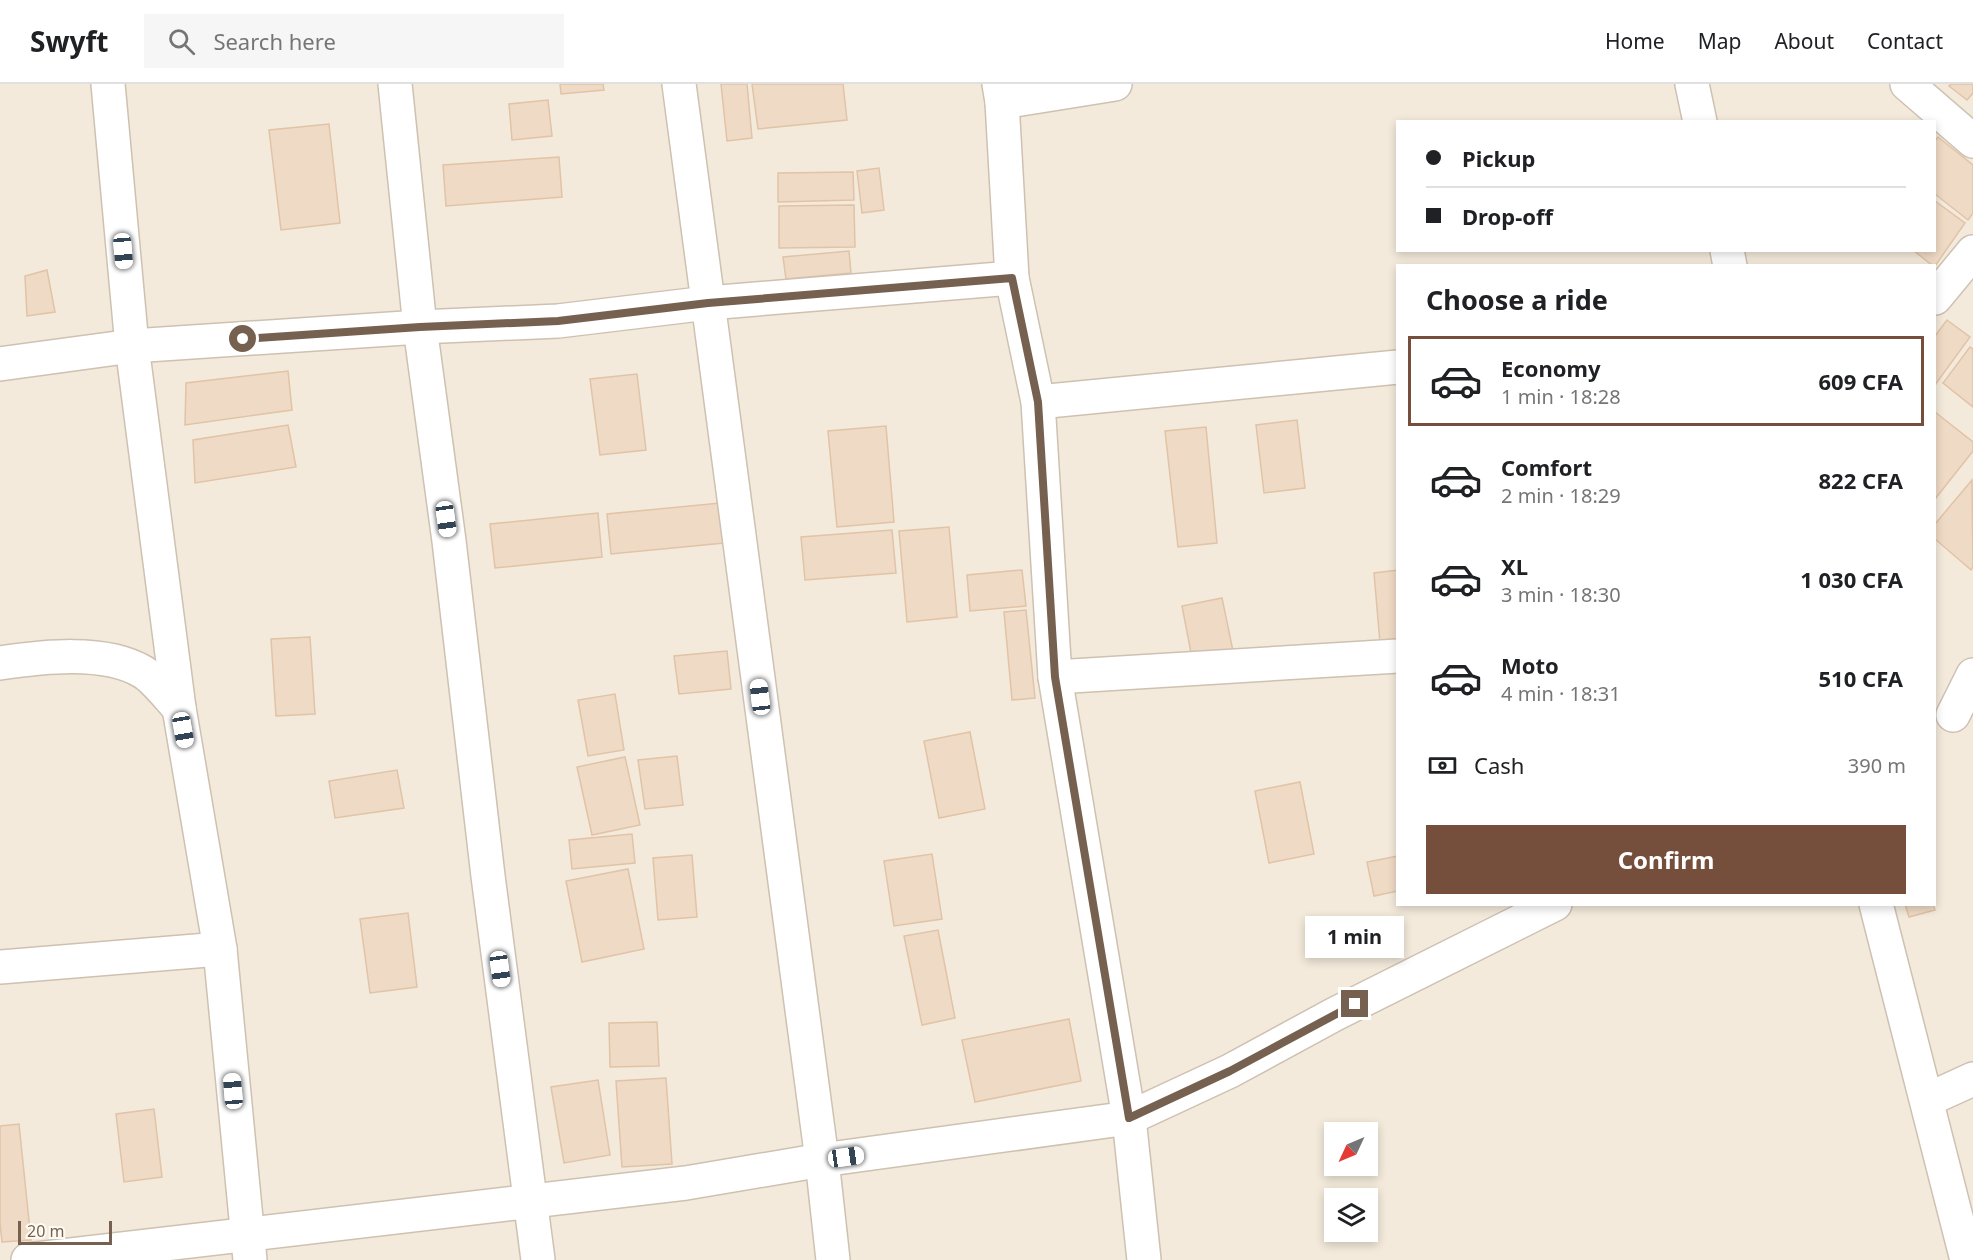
<!DOCTYPE html>
<html lang="en">
<head>
<meta charset="utf-8">
<style>
	body { margin:0; font-family:"Noto Sans",sans-serif; background:#f6f6f6; color:#202124; height:100vh; display:flex; flex-direction:column; font-size:22px; white-space:nowrap }
	* { box-sizing:border-box; margin:0 }
	p { font-size:20px; color:#757577 }
	.icon { flex:none; width:33px; height:33px; fill:none; stroke:currentColor; stroke-width:2; stroke-linecap:round; stroke-linejoin:round }
	.map { position:relative; flex:1; overflow:hidden }
	.side { position:absolute; left:1396px; top:180px; width:540px; height:642px; display:flex; flex-direction:column; background:#fff; border-radius:0px; box-shadow:0 3px 9px #0003 }
	.side>* { flex:none }
	.guide { position:absolute; left:1396px; top:36px; width:540px; height:132px; border-radius:0px; box-shadow:0 3px 9px #0003; display:grid; align-content:center; height:132px; padding:0 30px; background:#fff }
	.needle { width:39px; rotate:226deg }
	.buttons { position:absolute; left:1324px; top:1038px; display:grid; gap:12px }
	.buttons a { display:grid; place-items:center; width:54px; height:54px; border-radius:0px; background:#fff; box-shadow:0 3px 9px #0003; font-size:30px }
	.scale { position:absolute; left:18px; bottom:15px; width:94px; box-sizing:border-box; padding-left:6px; border:3px solid #766150; border-top:0; font-size:16px; line-height:21px; white-space:nowrap; color:#766150; -webkit-text-stroke:4px #fefbf3; paint-order:stroke }
	.end { position:absolute; width:27px; height:27px; margin:-14px; border:8px solid #766150; background:#fff; box-shadow:0 0 0 3px #fff }
	.from { border-radius:50% }
	.bubble { position:absolute; height:42px; border-radius:0px; background:#fff; box-shadow:0 3px 9px #0003; font-size:20px; font-weight:700; line-height:42px; text-align:center }
	.car { position:absolute; width:18px; height:36px; margin:-18px -9px; border-radius:8px; box-shadow:0 0 4px 2px #0007; background:linear-gradient(#fff 24%,#345 0 40%,#fff 0 76%,#345 0 86%,#fff 0) }
	.guide b { display:flex; align-items:center; gap:21px; height:57px; font-size:22px }
	.guide b+b { border-top:2px solid #e0e0e0 }
	.guide i { width:15px; height:15px; background:#202124 }
	ul { padding:0; list-style:none }
	li { display:flex; align-items:center; gap:18px; height:90px; margin:0 12px 9px; padding:0 18px; border:3px solid transparent; border-radius:0px }
	li div { flex:1 }
	li b { display:block; font-size:22px }
	li em { font-style:normal; font-weight:700 }
	li.on { border-color:#754e3c }
	li>.icon { width:54px; height:54px; stroke-width:1.5 }
	h2 { padding:0 30px; font-size:27px; line-height:72px }
	.pay { display:flex; align-items:center; gap:15px; height:66px; padding:0 30px; font-size:22px }
	.pay p { margin-inline-start:auto }
	.cta { display:flex; gap:12px; margin-top:auto; padding:12px 30px }
	.cta a { flex:1; height:69px; border-radius:0px; background:#754e3c; color:#fff; font-size:24px; font-weight:700; line-height:69px; text-align:center }
	header { display:flex; align-items:center; gap:36px; box-sizing:border-box; height:84px; padding:0 30px; background:#fff; border-bottom:2px solid #e0e0e0 }
	header strong { font-size:28px }
	nav { display:flex; gap:33px; margin-inline-start:auto; font-size:21px }
	.search { width:420px; height:54px; background:#f6f6f6; display:flex; align-items:center; gap:15px; box-sizing:border-box; padding:0 21px; border-radius:0px; color:#757577; font-size:22px }
	.map>svg:first-child { display:block }
	.residential { fill:#f3eadb; fill-rule:evenodd }
	.building { fill:#efdac5; stroke:#e1c3a7; stroke-width:1.5 }
	.lines { fill:none; stroke-linecap:round; stroke-linejoin:round }
	.minor-casing { stroke:#cec1b2; stroke-width:36 }
	.minor { stroke:#fff; stroke-width:33 }
	.route { stroke:#766150; stroke-width:8 }
</style>
</head>
<body>
<header>
<strong>Swyft</strong>
<div class="search"><svg class="icon" aria-label="search" viewBox="0 0 24 24"><circle cx="10" cy="10" r="6"/><path d="M15 15l6 6"/></svg>Search here</div>
<nav><a>Home</a><a>Map</a><a>About</a><a>Contact</a></nav>
</header>
<div class="map">
<svg width="1973" height="1176" viewBox="0 0 1973 1176">
	<rect width="100%" height="100%" fill="#fcf7ec"/>
	<path class="residential" d="M 0,0 L 1973,0 L 1973,1176 L 0,1176 ZM 1398,38 L 1935,38 L 1935,166 L 1398,166 ZM 1398,182 L 1935,182 L 1935,820 L 1398,820 ZM 1335,1048 L 1368,1048 L 1368,1082 L 1335,1082 ZM 1335,1114 L 1368,1114 L 1368,1148 L 1335,1148 Z"/>
	<g class="building">
		<path d="M 560,0 L 603,0 L 604,6 L 561,10 Z"/>
		<path d="M 721,0 L 747,0 L 752,54 L 727,57 Z"/>
		<path d="M 752,0 L 843,0 L 847,36 L 758,45 Z"/>
		<path d="M 1951,0 L 1973,0 L 1973,9 L 1967,16 L 1949,2 Z"/>
		<path d="M 548,16 L 552,52 L 512,56 L 509,20 Z"/>
		<path d="M 329,40 L 340,139 L 281,146 L 269,46 Z"/>
		<path d="M 1938,53 L 1973,81 L 1973,129 L 1968,136 L 1935,110 L 1935,57 Z"/>
		<path d="M 559,73 L 562,113 L 446,122 L 443,81 Z"/>
		<path d="M 879,84 L 884,126 L 862,129 L 857,87 Z"/>
		<path d="M 853,88 L 854,116 L 778,118 L 778,89 Z"/>
		<path d="M 1935,117 L 1965,139 L 1935,182 L 1933,182 L 1913,166 L 1935,166 Z"/>
		<path d="M 854,121 L 855,163 L 779,164 L 779,122 Z"/>
		<path d="M 849,167 L 851,189 L 786,195 L 783,173 Z"/>
		<path d="M 47,186 L 55,228 L 27,232 L 25,192 Z"/>
		<path d="M 1947,236 L 1970,253 L 1935,301 L 1935,252 Z"/>
		<path d="M 1970,263 L 1973,265 L 1973,323 L 1943,299 Z"/>
		<path d="M 288,287 L 292,326 L 185,341 L 186,299 Z"/>
		<path d="M 637,290 L 646,366 L 600,371 L 590,295 Z"/>
		<path d="M 1935,328 L 1973,358 L 1973,367 L 1935,415 Z"/>
		<path d="M 1297,336 L 1305,404 L 1264,409 L 1256,341 Z"/>
		<path d="M 288,341 L 296,383 L 195,399 L 193,356 Z"/>
		<path d="M 886,342 L 894,438 L 837,443 L 828,347 Z"/>
		<path d="M 1206,343 L 1217,459 L 1178,463 L 1165,347 Z"/>
		<path d="M 1972,396 L 1973,483 L 1971,486 L 1935,455 L 1935,440 Z"/>
		<path d="M 720,419 L 724,459 L 611,470 L 607,430 Z"/>
		<path d="M 598,429 L 602,473 L 495,484 L 490,440 Z"/>
		<path d="M 949,443 L 957,533 L 907,538 L 899,447 Z"/>
		<path d="M 892,446 L 896,489 L 805,496 L 801,453 Z"/>
		<path d="M 1022,486 L 1026,522 L 970,527 L 967,491 Z"/>
		<path d="M 1398,486 L 1398,557 L 1380,559 L 1374,489 Z"/>
		<path d="M 1222,514 L 1233,567 L 1192,574 L 1182,522 Z"/>
		<path d="M 1026,526 L 1035,614 L 1012,616 L 1004,528 Z"/>
		<path d="M 310,553 L 315,630 L 276,632 L 271,555 Z"/>
		<path d="M 727,567 L 731,605 L 679,610 L 674,572 Z"/>
		<path d="M 615,610 L 624,666 L 588,672 L 578,616 Z"/>
		<path d="M 970,648 L 985,725 L 939,734 L 924,657 Z"/>
		<path d="M 677,672 L 683,721 L 645,725 L 638,676 Z"/>
		<path d="M 625,673 L 640,741 L 592,751 L 577,683 Z"/>
		<path d="M 397,686 L 404,724 L 335,734 L 329,697 Z"/>
		<path d="M 1300,698 L 1314,770 L 1269,779 L 1255,707 Z"/>
		<path d="M 632,750 L 635,779 L 572,785 L 569,756 Z"/>
		<path d="M 932,770 L 942,835 L 894,842 L 884,777 Z"/>
		<path d="M 692,771 L 697,833 L 658,836 L 653,774 Z"/>
		<path d="M 1398,772 L 1398,807 L 1374,812 L 1367,778 Z"/>
		<path d="M 628,785 L 644,865 L 582,878 L 566,797 Z"/>
		<path d="M 1905,820 L 1933,820 L 1935,826 L 1909,833 Z"/>
		<path d="M 408,829 L 417,903 L 370,909 L 360,835 Z"/>
		<path d="M 938,846 L 955,934 L 922,941 L 904,852 Z"/>
		<path d="M 1069,935 L 1081,997 L 975,1018 L 962,956 Z"/>
		<path d="M 657,938 L 659,982 L 610,983 L 609,939 Z"/>
		<path d="M 666,994 L 672,1080 L 622,1083 L 616,997 Z"/>
		<path d="M 598,996 L 610,1071 L 564,1079 L 551,1003 Z"/>
		<path d="M 154,1025 L 162,1093 L 124,1098 L 116,1030 Z"/>
		<path d="M 19,1040 L 31,1156 L 2,1158 L 0,1139 L 0,1042 Z"/>
	</g>
	<g class="lines">
		<g class="minor-casing">
			<g id="minor">
				<path d="M 108,0 L 132,262 L 179,624 L 220,865 L 250,1176"/>
				<path d="M 395,0 L 420,243 L 449,457 L 488,792 L 538,1176"/>
				<path d="M 679,0 L 822,1076 L 833,1176"/>
				<path d="M 999,0 L 1002,18 L 1012,194 L 1038,318 L 1055,593 L 1129,1034 L 1144,1176"/>
				<path d="M 1692,0 L 1700,38"/>
				<path d="M 1907,0 L 1973,57"/>
				<path d="M 1002,18 L 1115,0"/>
				<path d="M 1727,166 L 1730,182"/>
				<path d="M 1935,214 L 1973,168"/>
				<path d="M 0,280 L 132,262 L 420,243 L 558,237 L 708,219 L 1012,194"/>
				<path d="M 1038,318 L 1398,283"/>
				<path d="M 0,579 C 42,573 105,565 143,588 C 155,595 169,614 179,624"/>
				<path d="M 1055,593 L 1398,572"/>
				<path d="M 1953,631 L 1973,591"/>
				<path d="M 1876,820 L 1967,1176"/>
				<path d="M 0,883 L 220,865"/>
				<path d="M 1927,1016 L 1973,995"/>
				<path d="M 28,1176 L 686,1099 L 822,1076 L 1129,1034 L 1230,987 L 1335,930 L 1555,820"/>
			</g>
		</g>
		<use href="#minor" class="minor"/>
	</g>
	<g class="lines">
		<path class="route" d="M 243,255 L 420,243 L 558,237 L 708,219 L 1012,194 L 1038,318 L 1055,593 L 1129,1034 L 1230,987 L 1355,920"/>
	</g>
</svg>
<div class="buttons">
<a><svg class="needle" viewBox="-14 -14 28 28"><path d="M0-13l5 13h-10z" fill="#e53935"/><path d="M0 13l5-13h-10z" fill="#757577"/></svg></a>
<a><svg class="icon" aria-label="layers" viewBox="0 0 24 24"><path d="M12 4l9 5-9 5-9-5zM3 14l9 5 9-5"/></svg></a>
</div>
<div class="scale">20 m</div>
<i class="end from" style="left:243px;top:255px"></i>
<i class="end" style="left:1355px;top:920px"></i>
<div class="bubble" style="left:1305px;top:832px;width:99px">1 min</div>
<i class="car" style="left:123px;top:167px;rotate:175deg"></i>
<i class="car" style="left:446px;top:435px;rotate:172deg"></i>
<i class="car" style="left:760px;top:613px;rotate:353deg"></i>
<i class="car" style="left:183px;top:646px;rotate:170deg"></i>
<i class="car" style="left:500px;top:885px;rotate:172deg"></i>
<i class="car" style="left:233px;top:1007px;rotate:355deg"></i>
<i class="car" style="left:846px;top:1073px;rotate:82deg"></i>
<div class="guide">
<b><i class="from"></i>Pickup</b>
<b><i></i>Drop-off</b>
</div>
<section class="side">
<h2>Choose a ride</h2>
<ul>
<li class="on"><svg class="icon" aria-label="car" viewBox="0 0 24 24"><path d="M5 17H2v-5l4-1 3-4h7l3 4 3 1v5h-3M9 17h6M6 11h13"/><circle cx="7" cy="17" r="2"/><circle cx="17" cy="17" r="2"/></svg><div><b>Economy</b><p>1 min · 18:28</p></div><em>609 CFA</em></li>
<li><svg class="icon" aria-label="car" viewBox="0 0 24 24"><path d="M5 17H2v-5l4-1 3-4h7l3 4 3 1v5h-3M9 17h6M6 11h13"/><circle cx="7" cy="17" r="2"/><circle cx="17" cy="17" r="2"/></svg><div><b>Comfort</b><p>2 min · 18:29</p></div><em>822 CFA</em></li>
<li><svg class="icon" aria-label="car" viewBox="0 0 24 24"><path d="M5 17H2v-5l4-1 3-4h7l3 4 3 1v5h-3M9 17h6M6 11h13"/><circle cx="7" cy="17" r="2"/><circle cx="17" cy="17" r="2"/></svg><div><b>XL</b><p>3 min · 18:30</p></div><em>1 030 CFA</em></li>
<li><svg class="icon" aria-label="car" viewBox="0 0 24 24"><path d="M5 17H2v-5l4-1 3-4h7l3 4 3 1v5h-3M9 17h6M6 11h13"/><circle cx="7" cy="17" r="2"/><circle cx="17" cy="17" r="2"/></svg><div><b>Moto</b><p>4 min · 18:31</p></div><em>510 CFA</em></li>
</ul>
<div class="pay"><svg class="icon" aria-label="cash" viewBox="0 0 24 24"><path d="M3 7h18v10H3z"/><circle cx="12" cy="12" r="2"/></svg>Cash<p>390 m</p></div>
<div class="cta"><a>Confirm</a></div>
</section>
</div>
</body>
</html>
